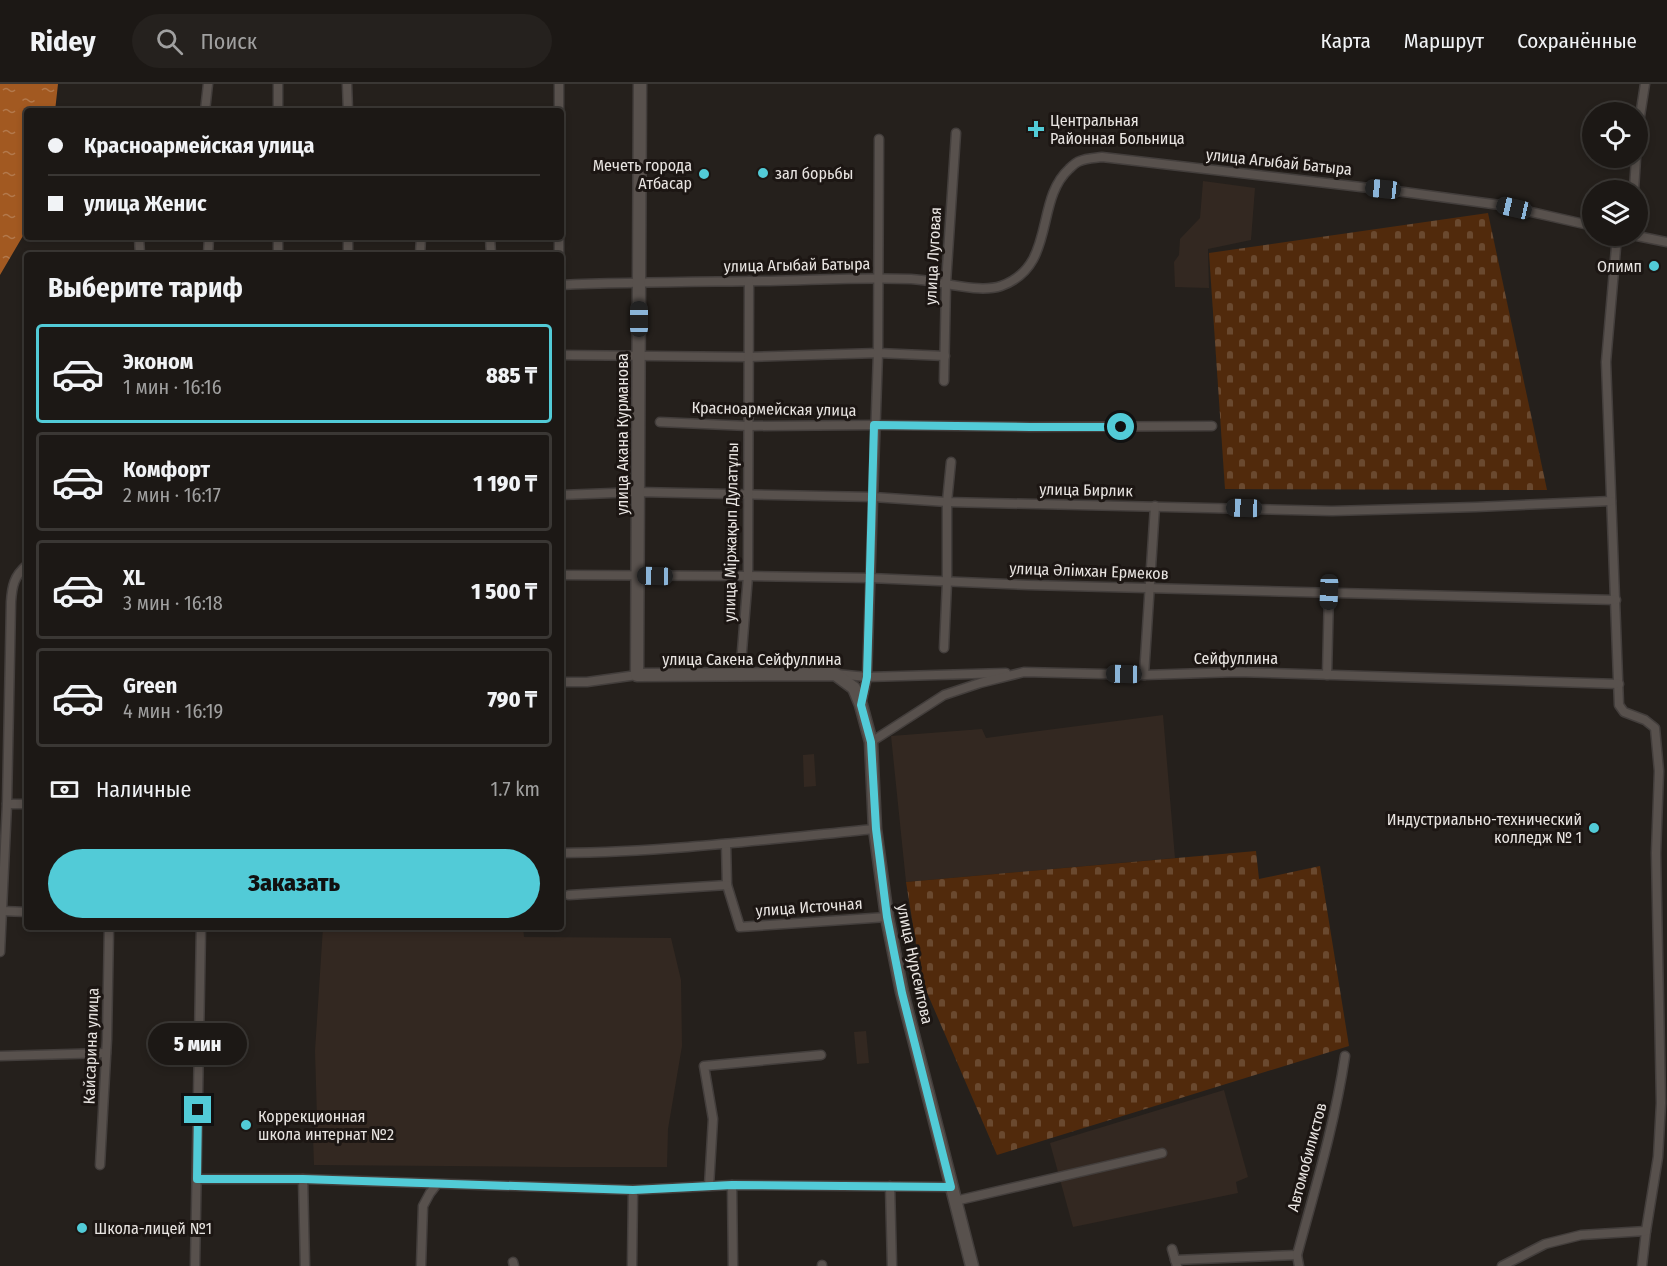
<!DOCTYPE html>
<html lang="ru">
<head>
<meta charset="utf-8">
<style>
	body { margin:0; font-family:"Fira Sans Condensed",sans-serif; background:#25211e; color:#f1f3f6; height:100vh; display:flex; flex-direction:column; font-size:22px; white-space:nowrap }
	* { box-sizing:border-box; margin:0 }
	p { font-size:20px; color:#a0a0a0 }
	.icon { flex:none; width:33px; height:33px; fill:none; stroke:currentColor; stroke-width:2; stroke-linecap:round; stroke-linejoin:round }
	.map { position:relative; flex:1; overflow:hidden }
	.sheet { position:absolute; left:24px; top:168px; width:540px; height:678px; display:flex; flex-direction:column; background:#1c1815; border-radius:6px; box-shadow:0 3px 9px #0003,0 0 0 2px #3a3734 }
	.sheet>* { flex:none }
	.top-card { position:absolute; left:24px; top:24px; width:540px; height:132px; border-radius:6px; box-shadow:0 3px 9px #0003,0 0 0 2px #3a3734; display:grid; align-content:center; height:132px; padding:0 24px; background:#1c1815 }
	.tools { position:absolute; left:1582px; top:18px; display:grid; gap:12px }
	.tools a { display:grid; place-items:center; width:66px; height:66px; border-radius:50%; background:#1c1815; box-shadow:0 3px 9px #0003,0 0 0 2px #3a3734; font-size:30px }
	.end { position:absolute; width:27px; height:27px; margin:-14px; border:8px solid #52cbd7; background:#111; box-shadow:0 0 0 3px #111 }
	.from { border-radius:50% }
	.bubble { position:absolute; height:42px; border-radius:21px; background:#1c1815; box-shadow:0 3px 9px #0003,0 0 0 2px #3a3734; font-size:20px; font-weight:800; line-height:42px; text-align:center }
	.car { position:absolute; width:18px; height:36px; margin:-18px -9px; border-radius:8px; box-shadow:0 0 4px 2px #0007; background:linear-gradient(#222 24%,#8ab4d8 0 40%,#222 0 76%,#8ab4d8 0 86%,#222 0) }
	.top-card b { display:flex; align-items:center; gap:21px; height:57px; font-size:22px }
	.top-card b+b { border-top:2px solid #3a3734 }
	.top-card i { width:15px; height:15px; background:#f1f3f6 }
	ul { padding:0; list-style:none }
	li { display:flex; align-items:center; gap:18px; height:99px; margin:0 12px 9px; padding:0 12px; border:3px solid #3a3734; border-radius:6px }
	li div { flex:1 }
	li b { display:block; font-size:22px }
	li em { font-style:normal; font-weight:800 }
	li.on { border-color:#52cbd7 }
	li>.icon { width:54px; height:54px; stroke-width:1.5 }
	h2 { padding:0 24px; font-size:27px; line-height:72px }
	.pay { display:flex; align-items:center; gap:15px; height:66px; padding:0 24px; font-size:22px }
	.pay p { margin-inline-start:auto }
	.action { display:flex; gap:12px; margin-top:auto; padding:12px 24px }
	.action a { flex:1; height:69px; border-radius:36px; background:#52cbd7; color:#111; font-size:24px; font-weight:800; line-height:69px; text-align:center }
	header { display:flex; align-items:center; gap:36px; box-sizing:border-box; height:84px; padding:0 30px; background:#1c1815; border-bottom:2px solid #3a3734 }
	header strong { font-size:28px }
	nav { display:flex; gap:33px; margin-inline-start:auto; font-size:21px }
	.search { width:420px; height:54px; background:#25211e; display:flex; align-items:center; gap:15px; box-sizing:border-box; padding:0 21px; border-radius:33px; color:#a0a0a0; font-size:22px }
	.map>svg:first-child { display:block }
	.built { fill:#332821 }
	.cemetery { fill:url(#cemetery-stones) }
	.water { fill:url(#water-ripples) }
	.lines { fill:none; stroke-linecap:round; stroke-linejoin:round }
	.street-casing { stroke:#433e3c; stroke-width:11 }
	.secondary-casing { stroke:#433e3c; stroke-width:15 }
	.street { stroke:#58514d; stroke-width:8 }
	.secondary { stroke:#58514d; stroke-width:12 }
	.route { stroke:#52cbd7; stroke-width:8 }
	.poi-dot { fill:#52cbd7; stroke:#1c1613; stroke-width:2 }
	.labels { text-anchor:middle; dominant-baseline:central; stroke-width:6; stroke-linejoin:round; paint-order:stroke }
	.poi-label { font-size:16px; fill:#e9e5e2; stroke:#1c1613; text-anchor:start }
	.street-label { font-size:16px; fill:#e9e5e2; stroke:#1c1613 }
</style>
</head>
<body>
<header>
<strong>Ridey</strong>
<div class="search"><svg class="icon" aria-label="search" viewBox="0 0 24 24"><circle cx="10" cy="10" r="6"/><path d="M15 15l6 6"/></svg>Поиск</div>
<nav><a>Карта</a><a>Маршрут</a><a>Сохранённые</a></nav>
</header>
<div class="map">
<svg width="1667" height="1182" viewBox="0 0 1667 1182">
	<defs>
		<pattern id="cemetery-stones" width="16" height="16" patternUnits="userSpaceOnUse" patternTransform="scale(1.5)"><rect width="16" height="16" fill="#512a0c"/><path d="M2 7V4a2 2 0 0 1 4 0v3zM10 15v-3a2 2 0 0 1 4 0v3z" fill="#6a492f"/></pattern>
		<pattern id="water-ripples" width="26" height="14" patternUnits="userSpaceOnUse" patternTransform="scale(1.5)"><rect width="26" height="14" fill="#a25921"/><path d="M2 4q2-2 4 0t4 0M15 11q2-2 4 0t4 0" fill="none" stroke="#b3794c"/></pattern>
	</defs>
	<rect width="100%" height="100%" fill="#25201c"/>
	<g class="built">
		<path d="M 1203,97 L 1255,104 L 1251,156 L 1208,165 L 1209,204 L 1175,203 L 1174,178 L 1179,171 L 1180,155 L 1200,134 Z"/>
		<path d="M 1163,631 L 1175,774 L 906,798 L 891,652 L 982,645 L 986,654 Z"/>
		<path d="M 814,670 L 816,702 L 804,703 L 803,671 Z"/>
		<path d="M 323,843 L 523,843 L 524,853 L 671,854 L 681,896 L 682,962 L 668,1045 L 667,1083 L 564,1083 L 314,1081 L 313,1052 L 317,1034 L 315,967 Z"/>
		<path d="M 866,947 L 869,979 L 857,980 L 854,948 Z"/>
		<path d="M 1224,1006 L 1248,1093 L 1236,1098 L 1238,1109 L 1073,1143 L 1050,1059 Z"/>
	</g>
	<g class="cemetery">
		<path d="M 1488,129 L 1547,406 L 1225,405 L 1209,169 Z"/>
		<path d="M 1256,767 L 1259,795 L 1320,782 L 1349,962 L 997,1071 L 922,897 L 906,798 Z"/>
	</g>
	<path class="water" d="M 0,0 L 58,0 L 55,27 L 27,27 L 27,145 L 0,191 Z"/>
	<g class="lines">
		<g class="street-casing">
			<g id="street">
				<path d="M 347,0 L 348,27"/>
				<path d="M 205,27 L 208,0"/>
				<path d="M 278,27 L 278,0"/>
				<path d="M 559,27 L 559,0"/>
				<path d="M 1638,45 L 1645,0"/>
				<path d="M 1634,106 L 1636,74"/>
				<path d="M 1617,152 L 1606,278 L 1619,621 L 1624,628 L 1645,636 L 1655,644 L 1659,687 L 1656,769 L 1661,1019 L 1658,1073 L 1646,1147 L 1642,1182"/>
				<path d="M 1637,152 L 1667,158"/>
				<path d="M 139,153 L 140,171"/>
				<path d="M 348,153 L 348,171"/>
				<path d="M 490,153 L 491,171"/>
				<path d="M 208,171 L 209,153"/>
				<path d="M 278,171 L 278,153"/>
				<path d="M 420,171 L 421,153"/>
				<path d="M 559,171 L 559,153"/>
				<path d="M 561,201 C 631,198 700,198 770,197 C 817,196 864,193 911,195 C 937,196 977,210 1001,202 C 1057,182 1034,117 1069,85 C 1072,82 1076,78 1080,77 C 1086,74 1095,74 1102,73 L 1404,108 L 1500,121 L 1593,142"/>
				<path d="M 561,271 L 748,273 L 878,269 L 945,272"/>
				<path d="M 944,297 L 946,199 L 956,49"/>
				<path d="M 660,338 L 748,342 L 874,341 L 1030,343 L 1212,342"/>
				<path d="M 561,411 L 639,408 L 873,413 L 947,418 L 1332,427 L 1476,423 L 1611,417"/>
				<path d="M 561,491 L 748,492 L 870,494 L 1029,501 L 1616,516"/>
				<path d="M 944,564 L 947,498 L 947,418 L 951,378"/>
				<path d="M 836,590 L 867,593 L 1006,589"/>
				<path d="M 1144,591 L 1155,422"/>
				<path d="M 1327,591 L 1329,508"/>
				<path d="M 740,592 L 748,492 L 749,197"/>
				<path d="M 561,598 L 587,598 L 637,591"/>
				<path d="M 861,621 L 867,593 L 878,269 L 879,55"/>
				<path d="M 871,658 L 944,611 L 980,599 L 1024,588 L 1144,591 L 1237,588 L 1619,600"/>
				<path d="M 7,720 L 27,720"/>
				<path d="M 726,760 L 727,801 L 740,843 L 887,833"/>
				<path d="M 561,769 C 666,768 771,755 875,745"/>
				<path d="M 569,811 L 727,801"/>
				<path d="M 2,827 L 27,828"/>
				<path d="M 0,868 L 7,720 L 11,518 C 12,502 14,492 27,481"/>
				<path d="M 0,972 L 106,969"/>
				<path d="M 100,1081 L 107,955 L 109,843"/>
				<path d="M 197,1095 L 303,1095 L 633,1106 L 732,1101 L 951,1103"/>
				<path d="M 303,1095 L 305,1182"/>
				<path d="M 732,1101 L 733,1182"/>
				<path d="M 709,1102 L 713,1035 L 704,982 L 821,971"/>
				<path d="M 890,1102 L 892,1182"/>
				<path d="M 955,1117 L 1162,1069"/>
				<path d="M 1172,1165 L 1177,1182"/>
				<path d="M 1175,1176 L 1297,1171"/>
				<path d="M 513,1178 L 514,1182"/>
				<path d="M 195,1182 L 201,843"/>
				<path d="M 421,1182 L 423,1122 L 430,1109 L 437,1100"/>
				<path d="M 632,1182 L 633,1106"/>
				<path d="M 822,1182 L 822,1181"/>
				<path d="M 1299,1182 L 1297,1171 C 1315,1105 1335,1039 1345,972"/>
				<path d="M 1502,1182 L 1545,1160 L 1581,1151 L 1646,1147"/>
			</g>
		</g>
		<g class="secondary-casing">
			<path id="secondary" d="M 640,0 L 637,591 L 835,590 L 854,604 L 861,621 L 871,658 L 875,745 L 887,833 L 902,908 L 972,1182"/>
		</g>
		<use href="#street" class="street"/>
		<use href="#secondary" class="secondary"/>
	</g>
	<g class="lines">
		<path class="route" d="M 198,1026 L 197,1095 L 303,1095 L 633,1106 L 732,1101 L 951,1103 L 902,909 L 887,833 L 876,745 L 871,658 L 861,621 L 867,593 L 874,341 L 1030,343 L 1121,343"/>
	</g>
	<g class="poi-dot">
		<path d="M1033 36h6v6h6v6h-6v6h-6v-6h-6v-6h6z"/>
		<circle cx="763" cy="89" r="6"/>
		<circle cx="704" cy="90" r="6"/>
		<circle cx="1654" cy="182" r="6"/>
		<circle cx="1594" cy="744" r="6"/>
		<circle cx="246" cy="1041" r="6"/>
		<circle cx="82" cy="1144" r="6"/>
	</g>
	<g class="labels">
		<g class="poi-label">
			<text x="1050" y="36">Центральная<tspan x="1050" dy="18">Районная Больница</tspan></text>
			<text x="692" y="81" text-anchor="end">Мечеть города<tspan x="692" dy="18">Атбасар</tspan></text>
			<text x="775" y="89">зал борьбы</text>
			<text x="1642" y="182" text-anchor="end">Олимп</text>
			<text x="1582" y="735" text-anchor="end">Индустриально-технический<tspan x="1582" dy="18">колледж № 1</tspan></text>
			<text x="258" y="1032">Коррекционная<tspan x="258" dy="18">школа интернат №2</tspan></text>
			<text x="94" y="1144">Школа-лицей №1</text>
		</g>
		<g class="street-label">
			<text transform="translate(1279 78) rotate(6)">улица Агыбай Батыра</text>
			<text transform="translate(933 172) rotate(-87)">улица Луговая</text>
			<text transform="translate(797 181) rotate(-1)">улица Агыбай Батыра</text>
			<text transform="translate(774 325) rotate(1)">Красноармейская улица</text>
			<text transform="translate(622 350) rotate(-90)">улица Акана Курманова</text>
			<text transform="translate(1086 406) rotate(1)">улица Бирлик</text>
			<text transform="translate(731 448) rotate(-89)">улица Міржақып Дулатұлы</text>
			<text transform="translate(1089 487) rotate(2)">улица Әлімхан Ермеков</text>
			<text x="1236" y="574">Сейфуллина</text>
			<text x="752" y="575">улица Сакена Сейфуллина</text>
			<text transform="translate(809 823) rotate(-4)">улица Источная</text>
			<text transform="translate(915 880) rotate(78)">улица Нурсеитова</text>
			<text transform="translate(91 962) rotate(-88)">Кайсарина улица</text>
			<text transform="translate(1307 1073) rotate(-75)">Автомобилистов</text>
		</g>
	</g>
</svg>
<div class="tools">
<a><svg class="icon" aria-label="locate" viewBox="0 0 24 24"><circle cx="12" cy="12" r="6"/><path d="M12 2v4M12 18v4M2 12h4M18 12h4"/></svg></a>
<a><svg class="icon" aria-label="layers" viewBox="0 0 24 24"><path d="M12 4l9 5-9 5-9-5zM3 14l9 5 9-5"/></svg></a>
</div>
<i class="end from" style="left:1121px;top:343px"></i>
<i class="end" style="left:198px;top:1026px"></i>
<div class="bubble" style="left:148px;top:939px;width:99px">5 мин</div>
<i class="car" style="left:1383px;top:105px;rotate:276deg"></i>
<i class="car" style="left:1514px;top:124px;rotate:283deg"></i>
<i class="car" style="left:639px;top:235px;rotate:0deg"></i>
<i class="car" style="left:1244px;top:424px;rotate:272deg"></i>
<i class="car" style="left:655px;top:492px;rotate:271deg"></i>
<i class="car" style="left:1329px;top:508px;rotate:182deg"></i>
<i class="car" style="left:1124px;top:590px;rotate:271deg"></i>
<div class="top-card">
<b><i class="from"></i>Красноармейская улица</b>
<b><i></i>улица Женис</b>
</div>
<section class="sheet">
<h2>Выберите тариф</h2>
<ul>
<li class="on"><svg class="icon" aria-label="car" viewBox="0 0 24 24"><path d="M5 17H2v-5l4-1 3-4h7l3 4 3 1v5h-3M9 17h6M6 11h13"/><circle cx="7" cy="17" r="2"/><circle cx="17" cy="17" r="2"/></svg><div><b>Эконом</b><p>1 мин · 16:16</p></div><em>885 ₸</em></li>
<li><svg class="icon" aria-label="car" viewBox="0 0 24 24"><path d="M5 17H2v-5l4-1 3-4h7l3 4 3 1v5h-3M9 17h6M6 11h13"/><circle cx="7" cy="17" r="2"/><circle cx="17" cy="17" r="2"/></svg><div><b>Комфорт</b><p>2 мин · 16:17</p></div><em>1 190 ₸</em></li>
<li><svg class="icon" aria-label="car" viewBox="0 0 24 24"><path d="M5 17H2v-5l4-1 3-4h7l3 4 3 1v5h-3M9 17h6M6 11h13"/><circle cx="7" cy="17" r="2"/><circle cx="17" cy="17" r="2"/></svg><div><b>XL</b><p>3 мин · 16:18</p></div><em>1 500 ₸</em></li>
<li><svg class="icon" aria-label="car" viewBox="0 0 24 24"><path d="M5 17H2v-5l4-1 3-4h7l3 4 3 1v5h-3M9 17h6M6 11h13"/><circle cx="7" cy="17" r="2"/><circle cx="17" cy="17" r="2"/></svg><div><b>Green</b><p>4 мин · 16:19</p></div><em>790 ₸</em></li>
</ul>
<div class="pay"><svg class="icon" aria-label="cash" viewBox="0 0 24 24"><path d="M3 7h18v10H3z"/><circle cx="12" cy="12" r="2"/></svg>Наличные<p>1.7 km</p></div>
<div class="action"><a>Заказать</a></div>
</section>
</div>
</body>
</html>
